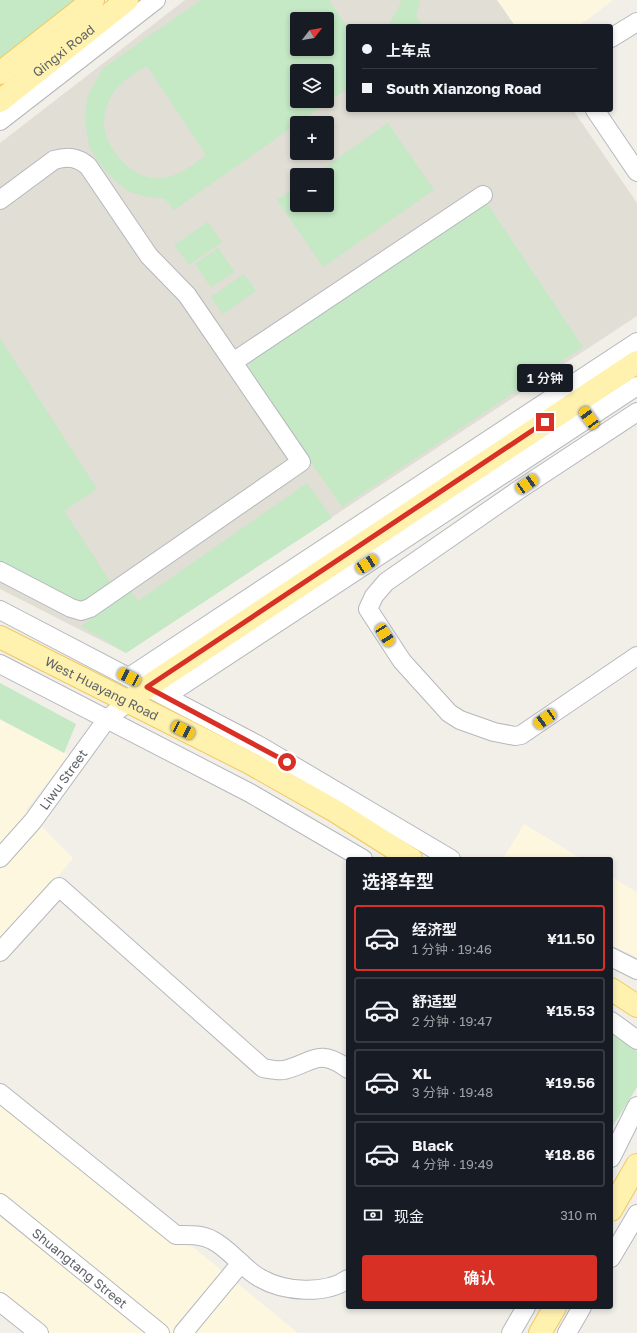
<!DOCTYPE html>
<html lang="zh">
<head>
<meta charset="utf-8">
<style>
	body { margin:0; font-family:"Golos Text","Noto Sans SC",sans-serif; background:#20242c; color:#f1f3f6; height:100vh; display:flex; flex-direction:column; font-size:15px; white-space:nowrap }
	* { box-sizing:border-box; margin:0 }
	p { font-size:13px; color:#9ea1a6 }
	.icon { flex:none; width:22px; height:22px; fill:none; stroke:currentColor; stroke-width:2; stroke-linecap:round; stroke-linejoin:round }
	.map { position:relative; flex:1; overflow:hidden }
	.details { position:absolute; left:346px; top:857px; width:267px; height:452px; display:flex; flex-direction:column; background:#171b24; border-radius:4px; box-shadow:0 2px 6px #0003 }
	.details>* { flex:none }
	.hud { position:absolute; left:346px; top:24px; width:267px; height:88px; border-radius:4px; box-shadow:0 2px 6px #0003; display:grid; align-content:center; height:88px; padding:0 16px; background:#171b24 }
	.needle { width:26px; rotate:59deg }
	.fabs { position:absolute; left:290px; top:12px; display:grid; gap:8px }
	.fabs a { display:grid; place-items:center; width:44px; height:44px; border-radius:4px; background:#171b24; box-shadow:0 2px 6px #0003; font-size:20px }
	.end { position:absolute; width:18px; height:18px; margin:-9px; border:5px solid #d93025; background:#fff; box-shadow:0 0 0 2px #fff }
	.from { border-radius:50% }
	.bubble { position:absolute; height:28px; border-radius:4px; background:#171b24; box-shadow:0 2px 6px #0003; font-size:13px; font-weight:600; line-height:28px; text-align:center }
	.car { position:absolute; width:12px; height:24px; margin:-12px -6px; border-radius:5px; box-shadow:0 0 3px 1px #0007; background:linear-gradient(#f5c518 24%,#345 0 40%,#f5c518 0 76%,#345 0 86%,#f5c518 0) }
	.hud b { display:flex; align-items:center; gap:14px; height:38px; font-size:15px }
	.hud b+b { border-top:1px solid #363941 }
	.hud i { width:10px; height:10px; background:#f1f3f6 }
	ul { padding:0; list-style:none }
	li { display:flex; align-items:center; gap:12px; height:66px; margin:0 8px 6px; padding:0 8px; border:2px solid #363941; border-radius:4px }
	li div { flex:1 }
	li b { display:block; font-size:15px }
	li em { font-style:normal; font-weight:600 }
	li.active { border-color:#d93025 }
	li>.icon { width:36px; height:36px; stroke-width:1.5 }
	h2 { padding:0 16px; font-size:18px; line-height:48px }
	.pay { display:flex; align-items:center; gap:10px; height:44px; padding:0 16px; font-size:15px }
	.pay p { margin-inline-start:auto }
	.primary-button { display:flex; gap:8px; margin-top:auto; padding:8px 16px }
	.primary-button a { flex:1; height:46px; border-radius:4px; background:#d93025; color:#fff; font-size:16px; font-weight:600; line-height:46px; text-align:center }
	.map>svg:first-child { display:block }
	.commercial { fill:#fef7e0 }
	.education { fill:#e1ded6; fill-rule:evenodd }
	.green { fill:#c5e8c5; fill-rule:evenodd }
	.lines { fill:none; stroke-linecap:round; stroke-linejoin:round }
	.minor-casing { stroke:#b5b8bc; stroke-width:20 }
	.major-casing { stroke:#f2c960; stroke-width:24 }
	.minor { stroke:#fff; stroke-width:18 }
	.major { stroke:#fff2af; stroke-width:22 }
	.route { stroke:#d93025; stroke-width:5 }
	.labels { text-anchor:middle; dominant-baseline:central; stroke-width:3; stroke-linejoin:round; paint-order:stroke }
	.street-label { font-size:13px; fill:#5f6368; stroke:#fff }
</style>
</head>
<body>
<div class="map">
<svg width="637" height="1333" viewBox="0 0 637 1333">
	<rect width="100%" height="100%" fill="#f1efe8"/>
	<g class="commercial">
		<path d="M 497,0 L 613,0 L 579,26 L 515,26 Z"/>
		<path d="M 0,720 L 69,755 L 26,810 L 73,858 L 0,950 Z"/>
		<path d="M 524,824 L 582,859 L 503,859 Z"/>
		<path d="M 611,877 L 637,892 L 637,957 L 611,945 Z"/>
		<path d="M 0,1089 L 298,1333 L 47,1333 L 0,1295 Z"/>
	</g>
	<path class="education" d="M 185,0 L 497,0 L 515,26 L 348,26 L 348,110 L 573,110 L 637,203 L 637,316 L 126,653 L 0,589 L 0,143 ZM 297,19 L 327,19 L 327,49 L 297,49 ZM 297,71 L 327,71 L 327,101 L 297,101 ZM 297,123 L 327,123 L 327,153 L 297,153 ZM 297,175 L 327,175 L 327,205 L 297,205 Z"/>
	<g class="green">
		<path d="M 0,0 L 81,0 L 0,64 Z"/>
		<path d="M 201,0 L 329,0 L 348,28 L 348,88 L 174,210 L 165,199 L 148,197 L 130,192 L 114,180 L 99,164 L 89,146 L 85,121 L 87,97 L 103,68 ZM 297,19 L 327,19 L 327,49 L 297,49 ZM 147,66 L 206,155 C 192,166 178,177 160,178 C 133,181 103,147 104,121 C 104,116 106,108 108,103 C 114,86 132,74 147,66 ZM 297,71 L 327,71 L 327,101 L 297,101 Z"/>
		<path d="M 401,0 L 420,0 L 416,16 L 423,26 L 388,26 L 400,5 Z"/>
		<path d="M 388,123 L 434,190 L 323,267 L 277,200 L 297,186 L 297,205 L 327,205 L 327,175 L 314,175 Z"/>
		<path d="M 487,203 L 583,347 L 342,507 L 250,375 L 250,364 L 253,357 Z"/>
		<path d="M 208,222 L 222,242 L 189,265 L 174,245 Z"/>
		<path d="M 218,248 L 235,272 L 211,287 L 195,264 Z"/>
		<path d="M 244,274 L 256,291 L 223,314 L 211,297 Z"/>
		<path d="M 0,338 L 97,489 L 64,511 L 112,584 L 84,602 L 77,602 L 0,564 Z"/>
		<path d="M 307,483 L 332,518 L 126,653 L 81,626 L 131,591 L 138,601 Z"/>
		<path d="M 0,683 L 76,724 L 64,753 L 0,719 Z"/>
		<path d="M 611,1033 L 637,1051 L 637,1087 L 611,1129 Z"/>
	</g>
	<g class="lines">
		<g class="minor-casing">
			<g id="minor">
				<path d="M 611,38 L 637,22"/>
				<path d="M 595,110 L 637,172"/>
				<path d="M 0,121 L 156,0"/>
				<path d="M 0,200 L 54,160 C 68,156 77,157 88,166 L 149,256 L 187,295 L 301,462 L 90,608 L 81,611 L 71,608 L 0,571"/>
				<path d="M 233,362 L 483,195"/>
				<path d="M 637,412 L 517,491 L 386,582 L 374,596 L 368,609 L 402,661 L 449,713 L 460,720 L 494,732 L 515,736 L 521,735 L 637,656"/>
				<path d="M 0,610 L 260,746 L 451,859"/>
				<path d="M 0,664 L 250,793 L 363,859"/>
				<path d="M 129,677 L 637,342"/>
				<path d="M 166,696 L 637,386"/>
				<path id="s1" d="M 0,858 L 33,821 L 107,719 L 128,702"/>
				<path d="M 0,952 L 59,887 L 263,1068 C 269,1069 278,1071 284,1070 C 313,1063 318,1047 348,1069"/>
				<path d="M 611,957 L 637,970"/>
				<path d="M 611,1021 L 637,1040"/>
				<path d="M 0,1093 L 176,1235 C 188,1235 201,1234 212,1240 C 230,1249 242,1268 260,1278 C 284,1292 325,1295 348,1279"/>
				<path d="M 611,1158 L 637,1106"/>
				<path id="s2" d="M 0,1203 L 160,1333"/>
				<path d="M 611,1258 L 637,1214"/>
				<path d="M 0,1302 L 39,1333"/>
				<path d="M 183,1333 L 241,1263"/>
				<path d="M 511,1333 L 526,1307"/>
				<path d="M 567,1333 L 582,1307"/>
			</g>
		</g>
		<g class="major-casing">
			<g id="major">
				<path d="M 0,73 L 93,0"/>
				<path id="s3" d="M 0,101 L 127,0"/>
				<path id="s4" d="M 0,637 L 250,763 L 335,811 L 411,859"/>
				<path d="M 128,702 L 147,687 L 637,362"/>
				<path d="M 611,989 L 637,1006"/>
				<path d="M 611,1210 L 637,1165"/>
				<path d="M 540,1333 L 555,1307"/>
			</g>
		</g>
		<use href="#minor" class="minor"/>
		<use href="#major" class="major"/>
	</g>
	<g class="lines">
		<path class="route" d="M 287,762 L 147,687 L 545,422"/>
	</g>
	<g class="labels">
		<g class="street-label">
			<text stroke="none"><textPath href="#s3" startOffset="81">Qingxi Road</textPath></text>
			<text stroke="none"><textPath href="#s4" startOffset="114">West Huayang Road</textPath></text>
			<text stroke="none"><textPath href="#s1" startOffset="101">Liwu Street</textPath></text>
			<text stroke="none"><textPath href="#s2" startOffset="103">Shuangtang Street</textPath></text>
		</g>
	</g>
</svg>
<div class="fabs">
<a><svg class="needle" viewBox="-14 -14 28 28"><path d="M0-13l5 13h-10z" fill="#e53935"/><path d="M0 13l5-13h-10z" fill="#9ea1a6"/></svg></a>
<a><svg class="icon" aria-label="layers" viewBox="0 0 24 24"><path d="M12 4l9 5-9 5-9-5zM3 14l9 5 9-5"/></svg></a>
<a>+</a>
<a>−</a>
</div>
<i class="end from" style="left:287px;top:762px"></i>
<i class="end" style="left:545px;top:422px"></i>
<div class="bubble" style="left:517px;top:364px;width:56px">1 分钟</div>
<i class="car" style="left:589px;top:418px;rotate:324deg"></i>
<i class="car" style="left:527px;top:484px;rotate:56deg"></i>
<i class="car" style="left:367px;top:564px;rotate:57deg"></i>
<i class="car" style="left:385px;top:635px;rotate:147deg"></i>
<i class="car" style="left:129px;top:677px;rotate:297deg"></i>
<i class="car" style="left:545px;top:719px;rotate:235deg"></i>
<i class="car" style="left:183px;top:730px;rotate:116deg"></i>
<div class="hud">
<b><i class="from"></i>上车点</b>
<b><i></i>South Xianzong Road</b>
</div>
<section class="details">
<h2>选择车型</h2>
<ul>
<li class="active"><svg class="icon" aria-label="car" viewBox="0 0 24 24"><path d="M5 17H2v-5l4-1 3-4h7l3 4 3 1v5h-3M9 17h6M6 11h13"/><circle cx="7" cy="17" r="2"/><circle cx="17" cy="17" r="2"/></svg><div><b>经济型</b><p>1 分钟 · 19:46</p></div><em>¥11.50</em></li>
<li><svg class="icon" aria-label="car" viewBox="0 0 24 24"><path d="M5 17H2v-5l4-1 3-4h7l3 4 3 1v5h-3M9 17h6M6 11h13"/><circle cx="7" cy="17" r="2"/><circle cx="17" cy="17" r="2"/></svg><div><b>舒适型</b><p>2 分钟 · 19:47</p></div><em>¥15.53</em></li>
<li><svg class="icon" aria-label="car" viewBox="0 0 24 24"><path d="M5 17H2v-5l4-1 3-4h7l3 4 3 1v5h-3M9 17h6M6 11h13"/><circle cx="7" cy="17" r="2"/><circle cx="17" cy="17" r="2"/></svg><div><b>XL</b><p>3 分钟 · 19:48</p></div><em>¥19.56</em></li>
<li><svg class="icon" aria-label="car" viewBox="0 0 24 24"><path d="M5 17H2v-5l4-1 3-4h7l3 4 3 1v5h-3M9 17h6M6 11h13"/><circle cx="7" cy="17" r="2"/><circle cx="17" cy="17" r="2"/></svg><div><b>Black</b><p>4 分钟 · 19:49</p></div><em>¥18.86</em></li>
</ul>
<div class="pay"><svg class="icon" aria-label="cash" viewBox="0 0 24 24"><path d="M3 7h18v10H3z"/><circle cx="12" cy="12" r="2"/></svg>现金<p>310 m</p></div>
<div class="primary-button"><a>确认</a></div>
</section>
</div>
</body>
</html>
